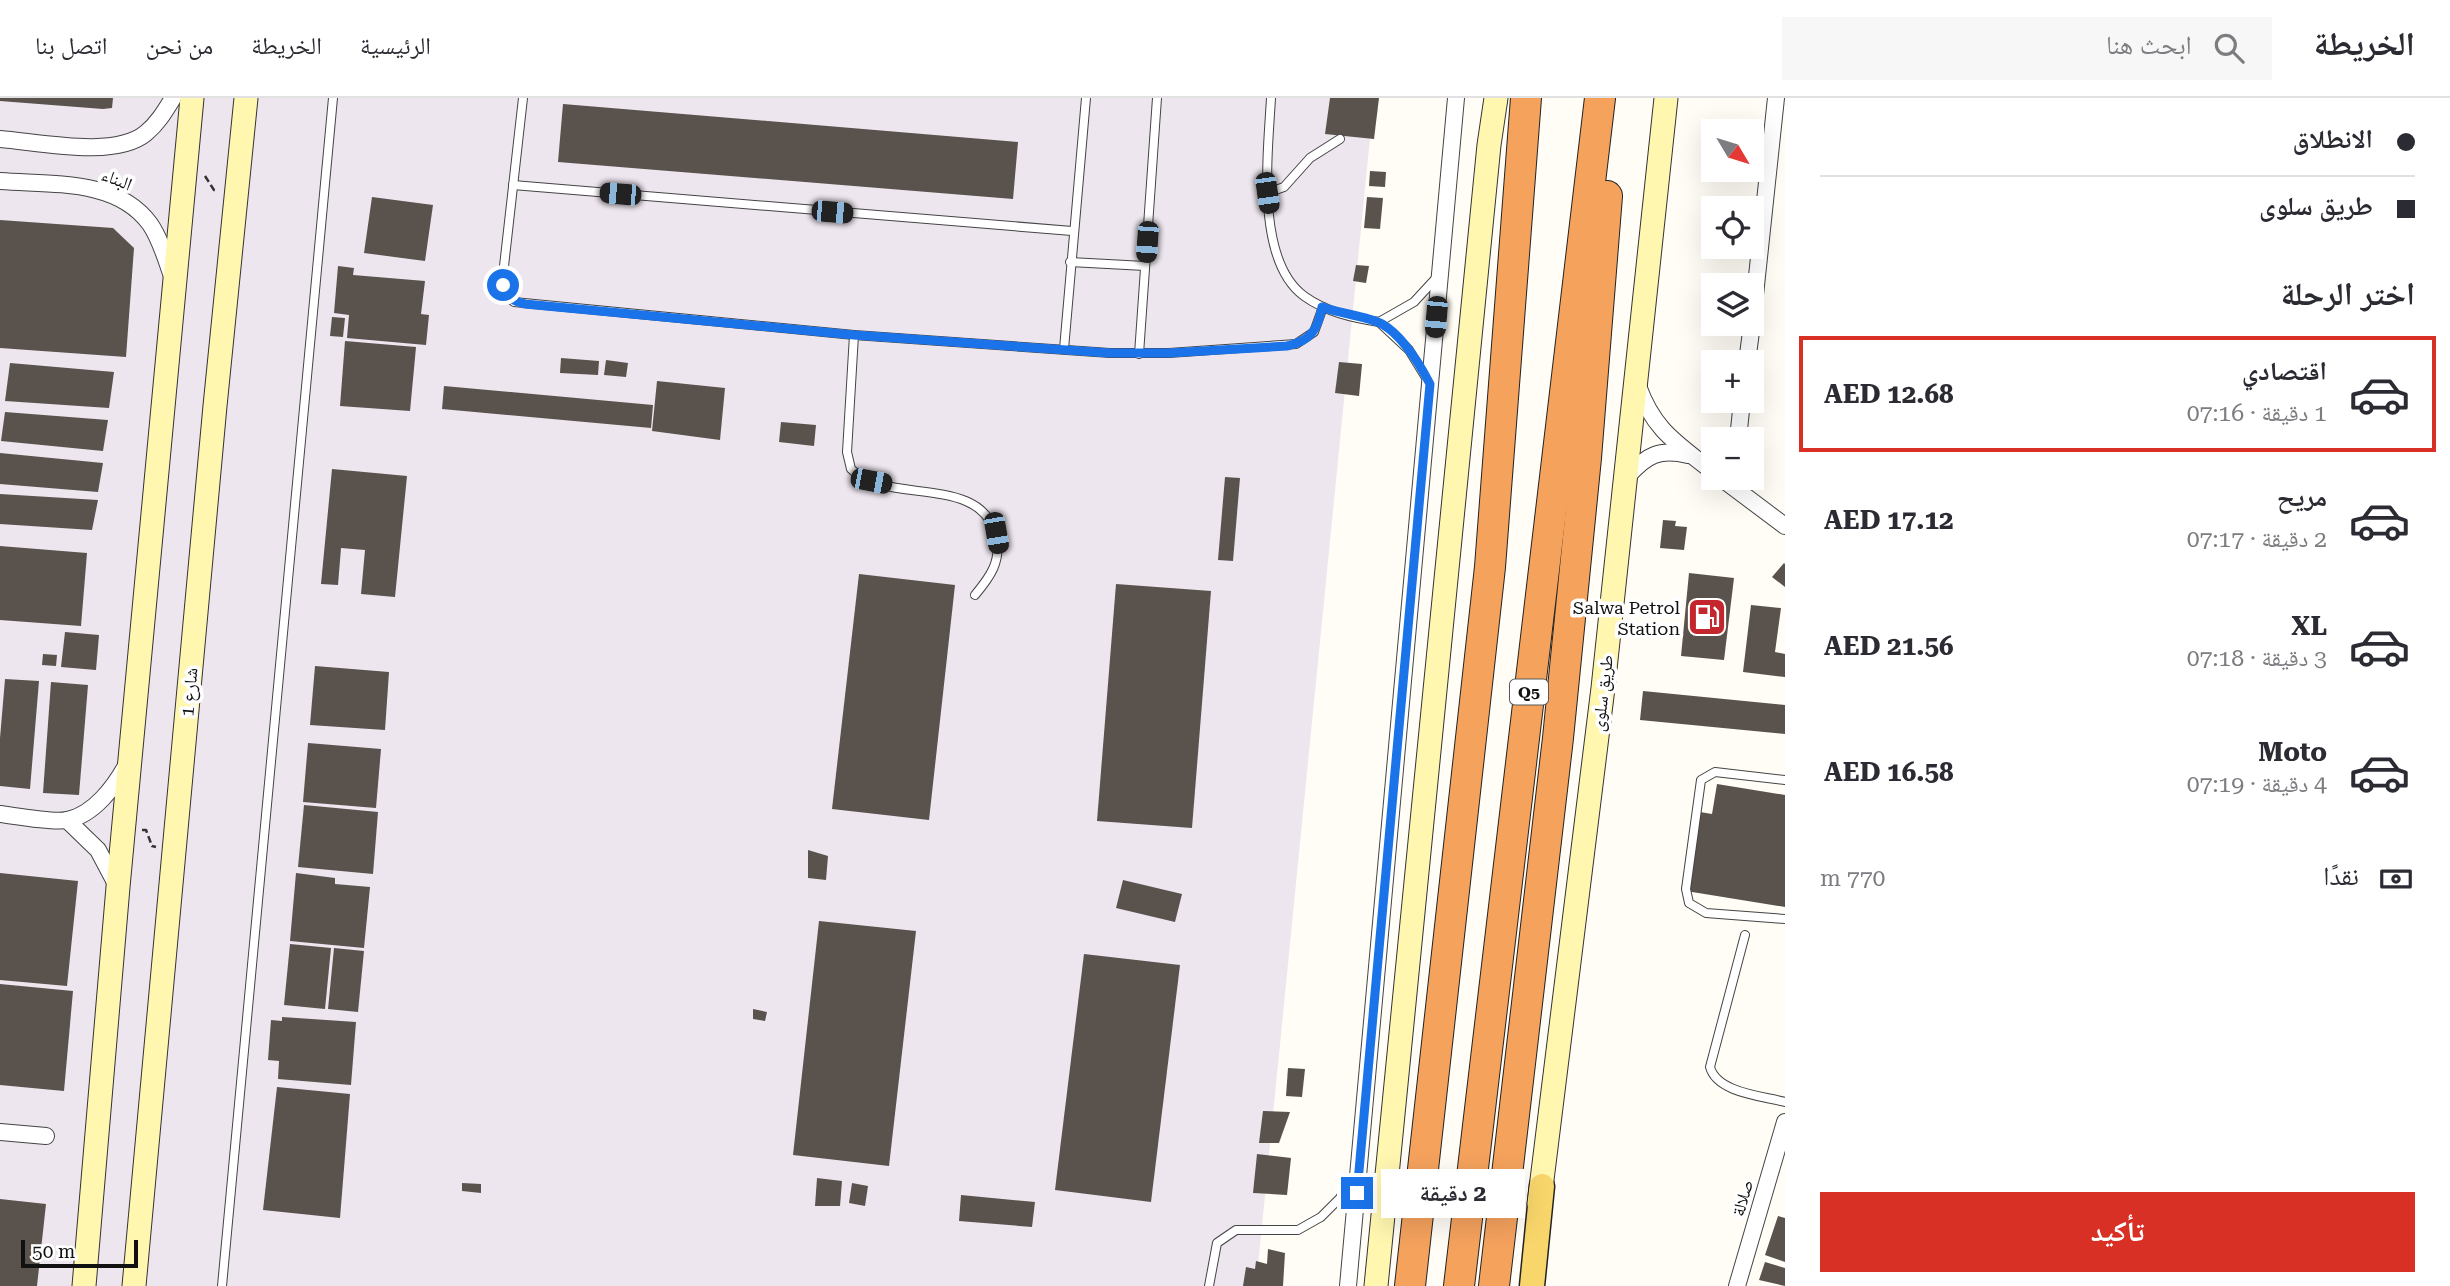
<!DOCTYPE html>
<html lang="ar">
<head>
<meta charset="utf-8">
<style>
	body { margin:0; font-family:"Roboto Serif","Noto Naskh Arabic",serif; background:#f7f7f7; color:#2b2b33; direction:rtl; height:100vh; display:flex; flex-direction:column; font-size:26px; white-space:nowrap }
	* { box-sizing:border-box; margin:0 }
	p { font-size:23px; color:#7c7c81 }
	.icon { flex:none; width:38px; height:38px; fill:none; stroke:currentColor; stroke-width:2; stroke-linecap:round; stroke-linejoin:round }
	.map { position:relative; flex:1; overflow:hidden; direction:ltr }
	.details { display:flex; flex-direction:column; background:#fff; width:665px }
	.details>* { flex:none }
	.top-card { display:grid; align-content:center; height:154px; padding:0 35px; background:#fff }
	.needle { width:46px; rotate:128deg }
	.tools { position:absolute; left:1701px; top:21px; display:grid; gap:14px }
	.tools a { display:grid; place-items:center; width:63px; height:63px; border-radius:0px; background:#fff; box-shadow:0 7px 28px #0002; font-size:35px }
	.scale { position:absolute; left:21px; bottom:18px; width:117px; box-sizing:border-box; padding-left:7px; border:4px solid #111; border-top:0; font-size:19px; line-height:24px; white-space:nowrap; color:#111; -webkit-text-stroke:5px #fff; paint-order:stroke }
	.end { position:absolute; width:32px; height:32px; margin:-16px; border:9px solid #1a73e8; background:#fff; box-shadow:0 0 0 4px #fff }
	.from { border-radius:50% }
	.bubble { position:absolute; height:49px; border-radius:0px; background:#fff; box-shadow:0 7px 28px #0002; font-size:23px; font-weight:700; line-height:49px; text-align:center; direction:rtl }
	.car { position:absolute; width:21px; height:42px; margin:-21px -10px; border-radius:9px; box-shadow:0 0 5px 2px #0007; background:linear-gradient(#222 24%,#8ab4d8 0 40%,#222 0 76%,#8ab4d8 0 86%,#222 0) }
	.top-card b { display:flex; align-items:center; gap:24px; height:66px; font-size:26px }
	.top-card b+b { border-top:2px solid #e1e1e2 }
	.top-card i { width:18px; height:18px; background:#2b2b33 }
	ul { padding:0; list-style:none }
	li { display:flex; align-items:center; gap:21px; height:116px; margin:0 14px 10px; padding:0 21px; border:4px solid transparent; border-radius:0px }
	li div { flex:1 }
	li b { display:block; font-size:26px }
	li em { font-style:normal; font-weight:700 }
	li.current { border-color:#d93025 }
	li>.icon { width:63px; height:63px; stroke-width:1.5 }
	h2 { padding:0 35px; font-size:32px; line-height:84px }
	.pay { display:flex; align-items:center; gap:18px; height:77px; padding:0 35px; font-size:26px }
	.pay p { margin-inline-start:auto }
	.primary-button { display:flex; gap:14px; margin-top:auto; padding:14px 35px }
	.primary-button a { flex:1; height:80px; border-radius:0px; background:#d93025; color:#fff; font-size:28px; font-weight:700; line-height:80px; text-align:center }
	header { display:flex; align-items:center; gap:42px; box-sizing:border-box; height:98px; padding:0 35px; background:#fff; border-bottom:2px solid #e1e1e2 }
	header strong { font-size:33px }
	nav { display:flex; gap:38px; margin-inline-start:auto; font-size:24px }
	.search { width:490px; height:63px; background:#f7f7f7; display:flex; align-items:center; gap:18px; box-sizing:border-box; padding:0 24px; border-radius:0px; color:#7c7c81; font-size:26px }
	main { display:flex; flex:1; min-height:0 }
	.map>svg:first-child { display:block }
	.industrial { fill:#eee6ef }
	.building { fill:#5a524d }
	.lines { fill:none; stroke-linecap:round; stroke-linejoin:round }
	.lane-casing { stroke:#444; stroke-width:10 }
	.street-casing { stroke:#444; stroke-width:18 }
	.secondary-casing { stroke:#333; stroke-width:25 }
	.primary-casing { stroke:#222; stroke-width:27 }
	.highway-casing { stroke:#222; stroke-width:32 }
	.path { stroke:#333; stroke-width:2.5; stroke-dasharray:7 3.5; stroke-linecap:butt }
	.lane { stroke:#fff; stroke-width:8 }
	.street { stroke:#fff; stroke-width:16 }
	.secondary { stroke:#fff6b0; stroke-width:23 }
	.primary { stroke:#f9d66b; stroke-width:24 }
	.highway { stroke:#f5a25d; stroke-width:30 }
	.route { stroke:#1a73e8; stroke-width:9 }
	.labels { text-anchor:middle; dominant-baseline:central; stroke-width:7; stroke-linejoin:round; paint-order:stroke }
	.shield { fill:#fff; stroke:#585858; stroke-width:2 }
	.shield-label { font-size:16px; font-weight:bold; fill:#111 }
	.street-label { font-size:18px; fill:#111; stroke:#fff }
	.poi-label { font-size:18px; fill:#111; stroke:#fff; text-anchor:end }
</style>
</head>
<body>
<header>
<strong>الخريطة</strong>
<div class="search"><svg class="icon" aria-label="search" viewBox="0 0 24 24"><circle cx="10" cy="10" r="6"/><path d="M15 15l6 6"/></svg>ابحث هنا</div>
<nav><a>الرئيسية</a><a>الخريطة</a><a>من نحن</a><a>اتصل بنا</a></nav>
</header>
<main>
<section class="details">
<div class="top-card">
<b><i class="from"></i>الانطلاق</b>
<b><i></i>طريق سلوى</b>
</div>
<h2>اختر الرحلة</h2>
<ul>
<li class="current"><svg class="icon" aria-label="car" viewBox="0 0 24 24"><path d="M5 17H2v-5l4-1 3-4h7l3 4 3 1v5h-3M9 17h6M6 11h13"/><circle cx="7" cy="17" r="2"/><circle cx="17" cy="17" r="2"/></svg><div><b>اقتصادي</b><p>1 دقيقة · 07:16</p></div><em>AED 12.68</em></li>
<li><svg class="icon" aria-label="car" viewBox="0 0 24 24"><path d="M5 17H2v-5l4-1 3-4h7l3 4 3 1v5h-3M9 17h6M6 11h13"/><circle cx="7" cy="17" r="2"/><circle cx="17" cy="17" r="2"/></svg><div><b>مريح</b><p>2 دقيقة · 07:17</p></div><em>AED 17.12</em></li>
<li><svg class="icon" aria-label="car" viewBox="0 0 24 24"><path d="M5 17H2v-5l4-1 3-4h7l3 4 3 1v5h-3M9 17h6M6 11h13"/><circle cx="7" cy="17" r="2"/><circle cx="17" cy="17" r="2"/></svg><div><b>XL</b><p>3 دقيقة · 07:18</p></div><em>AED 21.56</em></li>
<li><svg class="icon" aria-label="car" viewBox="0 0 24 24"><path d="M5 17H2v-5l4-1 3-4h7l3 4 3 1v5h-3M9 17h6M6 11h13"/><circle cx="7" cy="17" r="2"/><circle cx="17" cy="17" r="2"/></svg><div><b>Moto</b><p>4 دقيقة · 07:19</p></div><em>AED 16.58</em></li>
</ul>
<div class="pay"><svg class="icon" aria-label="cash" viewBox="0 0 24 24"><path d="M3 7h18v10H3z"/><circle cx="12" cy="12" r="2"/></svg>نقدًا<p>770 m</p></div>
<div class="primary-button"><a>تأكيد</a></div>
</section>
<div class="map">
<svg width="1785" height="1188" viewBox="0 0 1785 1188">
	<rect width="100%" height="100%" fill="#fffdf5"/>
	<path class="industrial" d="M 0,0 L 1374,0 L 1256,1188 L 0,1188 Z"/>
	<g class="building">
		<path d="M 0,0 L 113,0 L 112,10 L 103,11 L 0,3 Z"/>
		<path d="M 1330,0 L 1379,0 L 1374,41 L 1325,36 Z"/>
		<path d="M 563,6 L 1018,44 L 1013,101 L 558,64 Z"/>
		<path d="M 1370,73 L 1386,74 L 1385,89 L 1369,88 Z"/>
		<path d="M 372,99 L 433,107 L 425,163 L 364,155 Z"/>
		<path d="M 1367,99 L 1383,100 L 1380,131 L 1364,130 Z"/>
		<path d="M 0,122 L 113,130 L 134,150 L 126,259 L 0,250 Z"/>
		<path d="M 1356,167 L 1369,168 L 1366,185 L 1353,183 Z"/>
		<path d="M 338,168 L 354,170 L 353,177 L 425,183 L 421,216 L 429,217 L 426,247 L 347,240 L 349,217 L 334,215 Z"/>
		<path d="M 332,219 L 345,220 L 343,239 L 330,238 Z"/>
		<path d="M 345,243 L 416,249 L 410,313 L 340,308 Z"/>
		<path d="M 561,260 L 599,263 L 598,277 L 560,275 Z"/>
		<path d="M 606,262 L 628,265 L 626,279 L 604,277 Z"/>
		<path d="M 1339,264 L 1362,266 L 1359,298 L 1335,295 Z"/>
		<path d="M 10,265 L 114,274 L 109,310 L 5,303 Z"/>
		<path d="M 657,283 L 725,290 L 720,342 L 652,333 Z"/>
		<path d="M 444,288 L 653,307 L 651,330 L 442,311 Z"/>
		<path d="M 5,314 L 108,322 L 103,353 L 1,343 Z"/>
		<path d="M 781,324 L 816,327 L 814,348 L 779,344 Z"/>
		<path d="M 0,355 L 103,365 L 98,394 L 0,386 Z"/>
		<path d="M 332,371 L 407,378 L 395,499 L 361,496 L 365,452 L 341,450 L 338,487 L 321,486 Z"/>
		<path d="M 1225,379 L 1240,380 L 1233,463 L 1218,462 Z"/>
		<path d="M 0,396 L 98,402 L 92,432 L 0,426 Z"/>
		<path d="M 1663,422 L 1676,423 L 1675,428 L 1687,429 L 1684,452 L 1660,450 Z"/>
		<path d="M 0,448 L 87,455 L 81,528 L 0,522 Z"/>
		<path d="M 1784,465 L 1785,466 L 1785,489 L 1772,479 Z"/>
		<path d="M 1689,475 L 1734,480 L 1724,562 L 1681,558 Z"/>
		<path d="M 859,476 L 955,487 L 929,722 L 832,711 Z"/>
		<path d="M 1116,486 L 1211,493 L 1192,730 L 1097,723 Z"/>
		<path d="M 1751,507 L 1781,510 L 1775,554 L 1785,556 L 1785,579 L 1743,574 Z"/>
		<path d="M 65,534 L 99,537 L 96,572 L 61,569 Z"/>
		<path d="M 43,556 L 57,557 L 56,568 L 42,567 Z"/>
		<path d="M 315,568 L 389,574 L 385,632 L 310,627 Z"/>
		<path d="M 5,581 L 39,583 L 30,691 L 0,688 L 0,640 Z"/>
		<path d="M 51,584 L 88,587 L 79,697 L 43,695 Z"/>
		<path d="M 1643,593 L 1785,607 L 1785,636 L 1640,622 Z"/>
		<path d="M 308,645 L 381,651 L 376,710 L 303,704 Z"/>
		<path d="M 1717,686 L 1785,697 L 1785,809 L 1686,793 L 1700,714 L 1712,716 Z"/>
		<path d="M 304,707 L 378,714 L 373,776 L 298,769 Z"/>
		<path d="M 808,752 L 828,758 L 826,782 L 808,780 Z"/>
		<path d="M 0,775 L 78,783 L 67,888 L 0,882 Z"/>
		<path d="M 296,775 L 335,780 L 335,786 L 370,789 L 364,850 L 290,843 Z"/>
		<path d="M 1123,782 L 1182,796 L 1175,824 L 1116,810 Z"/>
		<path d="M 819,823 L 916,833 L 889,1068 L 793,1057 Z"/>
		<path d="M 290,846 L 331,850 L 325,911 L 284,907 Z"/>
		<path d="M 334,850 L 364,853 L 358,914 L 328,911 Z"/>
		<path d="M 1084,856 L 1180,867 L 1151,1104 L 1055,1092 Z"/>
		<path d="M 0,886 L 73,893 L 64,993 L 0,987 Z"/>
		<path d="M 753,911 L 767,914 L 765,923 L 753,921 Z"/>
		<path d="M 282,919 L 356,924 L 351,987 L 278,981 L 279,963 L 268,962 L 271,922 L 282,923 Z"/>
		<path d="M 1288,970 L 1305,971 L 1302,999 L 1286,998 Z"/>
		<path d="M 277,989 L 350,996 L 340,1120 L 263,1112 Z"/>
		<path d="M 1263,1013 L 1290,1014 L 1279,1045 L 1259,1045 Z"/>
		<path d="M 1257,1056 L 1291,1060 L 1287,1097 L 1253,1095 Z"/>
		<path d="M 817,1080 L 842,1083 L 840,1108 L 815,1108 Z"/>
		<path d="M 462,1085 L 481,1086 L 481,1095 L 462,1093 Z"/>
		<path d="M 852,1085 L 868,1088 L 865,1108 L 849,1105 Z"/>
		<path d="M 961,1097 L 1035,1104 L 1032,1129 L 959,1123 Z"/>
		<path d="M 0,1101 L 46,1106 L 37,1188 L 0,1188 Z"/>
		<path d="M 1778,1118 L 1785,1120 L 1785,1164 L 1765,1157 Z"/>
		<path d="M 1268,1151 L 1285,1155 L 1283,1188 L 1243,1188 L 1246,1169 L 1255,1171 L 1256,1163 L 1267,1166 Z"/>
		<path d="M 1765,1164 L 1785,1170 L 1785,1188 L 1759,1182 Z"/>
	</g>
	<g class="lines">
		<g class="lane-casing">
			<g id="lane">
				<path d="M 523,0 L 503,177 L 507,198 L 514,204 L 854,237 L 1110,255 L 1169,255 L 1296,246 L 1314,234 L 1323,209"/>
				<path d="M 1271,0 C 1268,54 1255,162 1304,198 C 1326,214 1353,220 1379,224 L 1414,204 L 1438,178"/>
				<path d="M 513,87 L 1072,133"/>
				<path d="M 1267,95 L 1284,89 L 1310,60 L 1340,41"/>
				<path d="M 1070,164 L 1145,168"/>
				<path d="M 1379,224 L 1409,252 L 1428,283"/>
				<path d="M 854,237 L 847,354 L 851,371 C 888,408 981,375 996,438 C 1002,463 990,479 975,497"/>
				<path d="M 1064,251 L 1086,0"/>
				<path d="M 1139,256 L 1157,0"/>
				<path d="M 1785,682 L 1715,674 L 1701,682 L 1686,791 L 1689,805 L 1706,815 L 1785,821"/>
				<path d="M 1745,837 L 1710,969 C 1717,995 1763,998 1785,1004"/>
				<path d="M 222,1188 L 333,0"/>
				<path d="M 1209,1188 L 1217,1145 L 1236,1132 L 1298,1132 L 1321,1119 L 1340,1100 L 1355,1077"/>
			</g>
		</g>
		<g class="street-casing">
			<g id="street">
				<path d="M 0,41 C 39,44 115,61 146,35 C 158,25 165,13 173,0"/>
				<path d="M 0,83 C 50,87 117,80 150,126 C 161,142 166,162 173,181"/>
				<path d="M 1752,225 L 1776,0"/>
				<path d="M 1747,264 L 1752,226"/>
				<path d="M 1638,288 C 1654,333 1677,345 1713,374"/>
				<path d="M 1738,341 L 1742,303"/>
				<path d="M 1627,379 C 1646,357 1660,350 1688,357"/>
				<path d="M 1721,380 L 1785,428"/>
				<path d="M 0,716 C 16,718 53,725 67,722 C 94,717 115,688 127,666"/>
				<path d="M 67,722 L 98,752 L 116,786"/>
				<path d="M 0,1034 L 46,1038"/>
				<path d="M 1348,1188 L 1456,0"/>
				<path d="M 1737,1188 L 1785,1024"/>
			</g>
		</g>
		<g class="secondary-casing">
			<g id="secondary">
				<path d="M 1539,1106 L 1603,590 L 1666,0"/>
				<path d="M 84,1188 L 118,789 L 192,0"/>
				<path d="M 134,1188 L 215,308 L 246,0"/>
				<path d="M 1376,1188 L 1489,47 L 1496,0"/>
			</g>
		</g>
		<g class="primary-casing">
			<path id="primary" d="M 1532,1188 L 1542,1088"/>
		</g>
		<g class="highway-casing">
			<g id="highway">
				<path d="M 1410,1188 L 1490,469 L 1526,0"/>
				<path d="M 1459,1188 L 1600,0"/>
				<path d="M 1494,1188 L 1558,640 L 1586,360 L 1607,98"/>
			</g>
		</g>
		<g class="path">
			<path d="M 205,78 L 214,92 L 218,93"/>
			<path d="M 142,732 L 146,732 L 152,748 L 156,749"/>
		</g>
		<use href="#lane" class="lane"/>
		<use href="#street" class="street"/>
		<use href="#secondary" class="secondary"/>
		<use href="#primary" class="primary"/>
		<use href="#highway" class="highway"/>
	</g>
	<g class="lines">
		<path class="route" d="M 503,187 C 507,199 512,203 525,206 L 854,237 L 1110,255 L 1169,255 L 1287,248 C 1310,243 1318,232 1322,209 C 1338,215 1370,219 1382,226 C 1403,238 1419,265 1430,286 L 1357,1095"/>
	</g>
	<defs>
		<g id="fuel-square" transform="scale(2.0125)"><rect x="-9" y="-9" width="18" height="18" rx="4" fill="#c4262e" stroke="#fff"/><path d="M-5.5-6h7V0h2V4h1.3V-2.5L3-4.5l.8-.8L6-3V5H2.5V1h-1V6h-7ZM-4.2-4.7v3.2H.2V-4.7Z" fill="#fff"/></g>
	</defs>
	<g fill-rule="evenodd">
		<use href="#fuel-square" x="1707" y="519"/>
	</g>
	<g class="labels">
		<rect class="shield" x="1510" y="581.5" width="38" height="25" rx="5"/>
		<g class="shield-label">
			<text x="1529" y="594">Q5</text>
		</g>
		<g class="street-label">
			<text transform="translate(117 81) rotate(22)">البناء</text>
			<text transform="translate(189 594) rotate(-85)">شارع 1</text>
			<text transform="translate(1602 595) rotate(-83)">طريق سلوى</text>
			<text transform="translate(1742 1100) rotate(-74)">صلالة</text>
		</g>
		<g class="poi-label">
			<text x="1680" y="509">Salwa Petrol<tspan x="1680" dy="21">Station</tspan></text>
		</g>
	</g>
</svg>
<div class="tools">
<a><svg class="needle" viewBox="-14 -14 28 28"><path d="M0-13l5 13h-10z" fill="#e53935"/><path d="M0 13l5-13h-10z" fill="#7c7c81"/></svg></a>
<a><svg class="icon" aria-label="locate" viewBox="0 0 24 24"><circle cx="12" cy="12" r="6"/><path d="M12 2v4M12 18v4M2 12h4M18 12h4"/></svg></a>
<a><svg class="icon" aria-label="layers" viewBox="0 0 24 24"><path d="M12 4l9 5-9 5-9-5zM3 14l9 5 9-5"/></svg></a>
<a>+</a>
<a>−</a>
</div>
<div class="scale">50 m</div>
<i class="end from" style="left:503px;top:187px"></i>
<i class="end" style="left:1357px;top:1095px"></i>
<div class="bubble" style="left:1381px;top:1071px;width:144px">2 دقيقة</div>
<i class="car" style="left:1267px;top:95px;rotate:172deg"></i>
<i class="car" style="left:620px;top:96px;rotate:275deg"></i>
<i class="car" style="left:832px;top:114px;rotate:95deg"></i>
<i class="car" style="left:1147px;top:144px;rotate:184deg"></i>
<i class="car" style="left:1436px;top:219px;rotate:185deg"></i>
<i class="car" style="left:871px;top:383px;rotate:101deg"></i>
<i class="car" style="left:996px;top:435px;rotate:170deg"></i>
</div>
</main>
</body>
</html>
